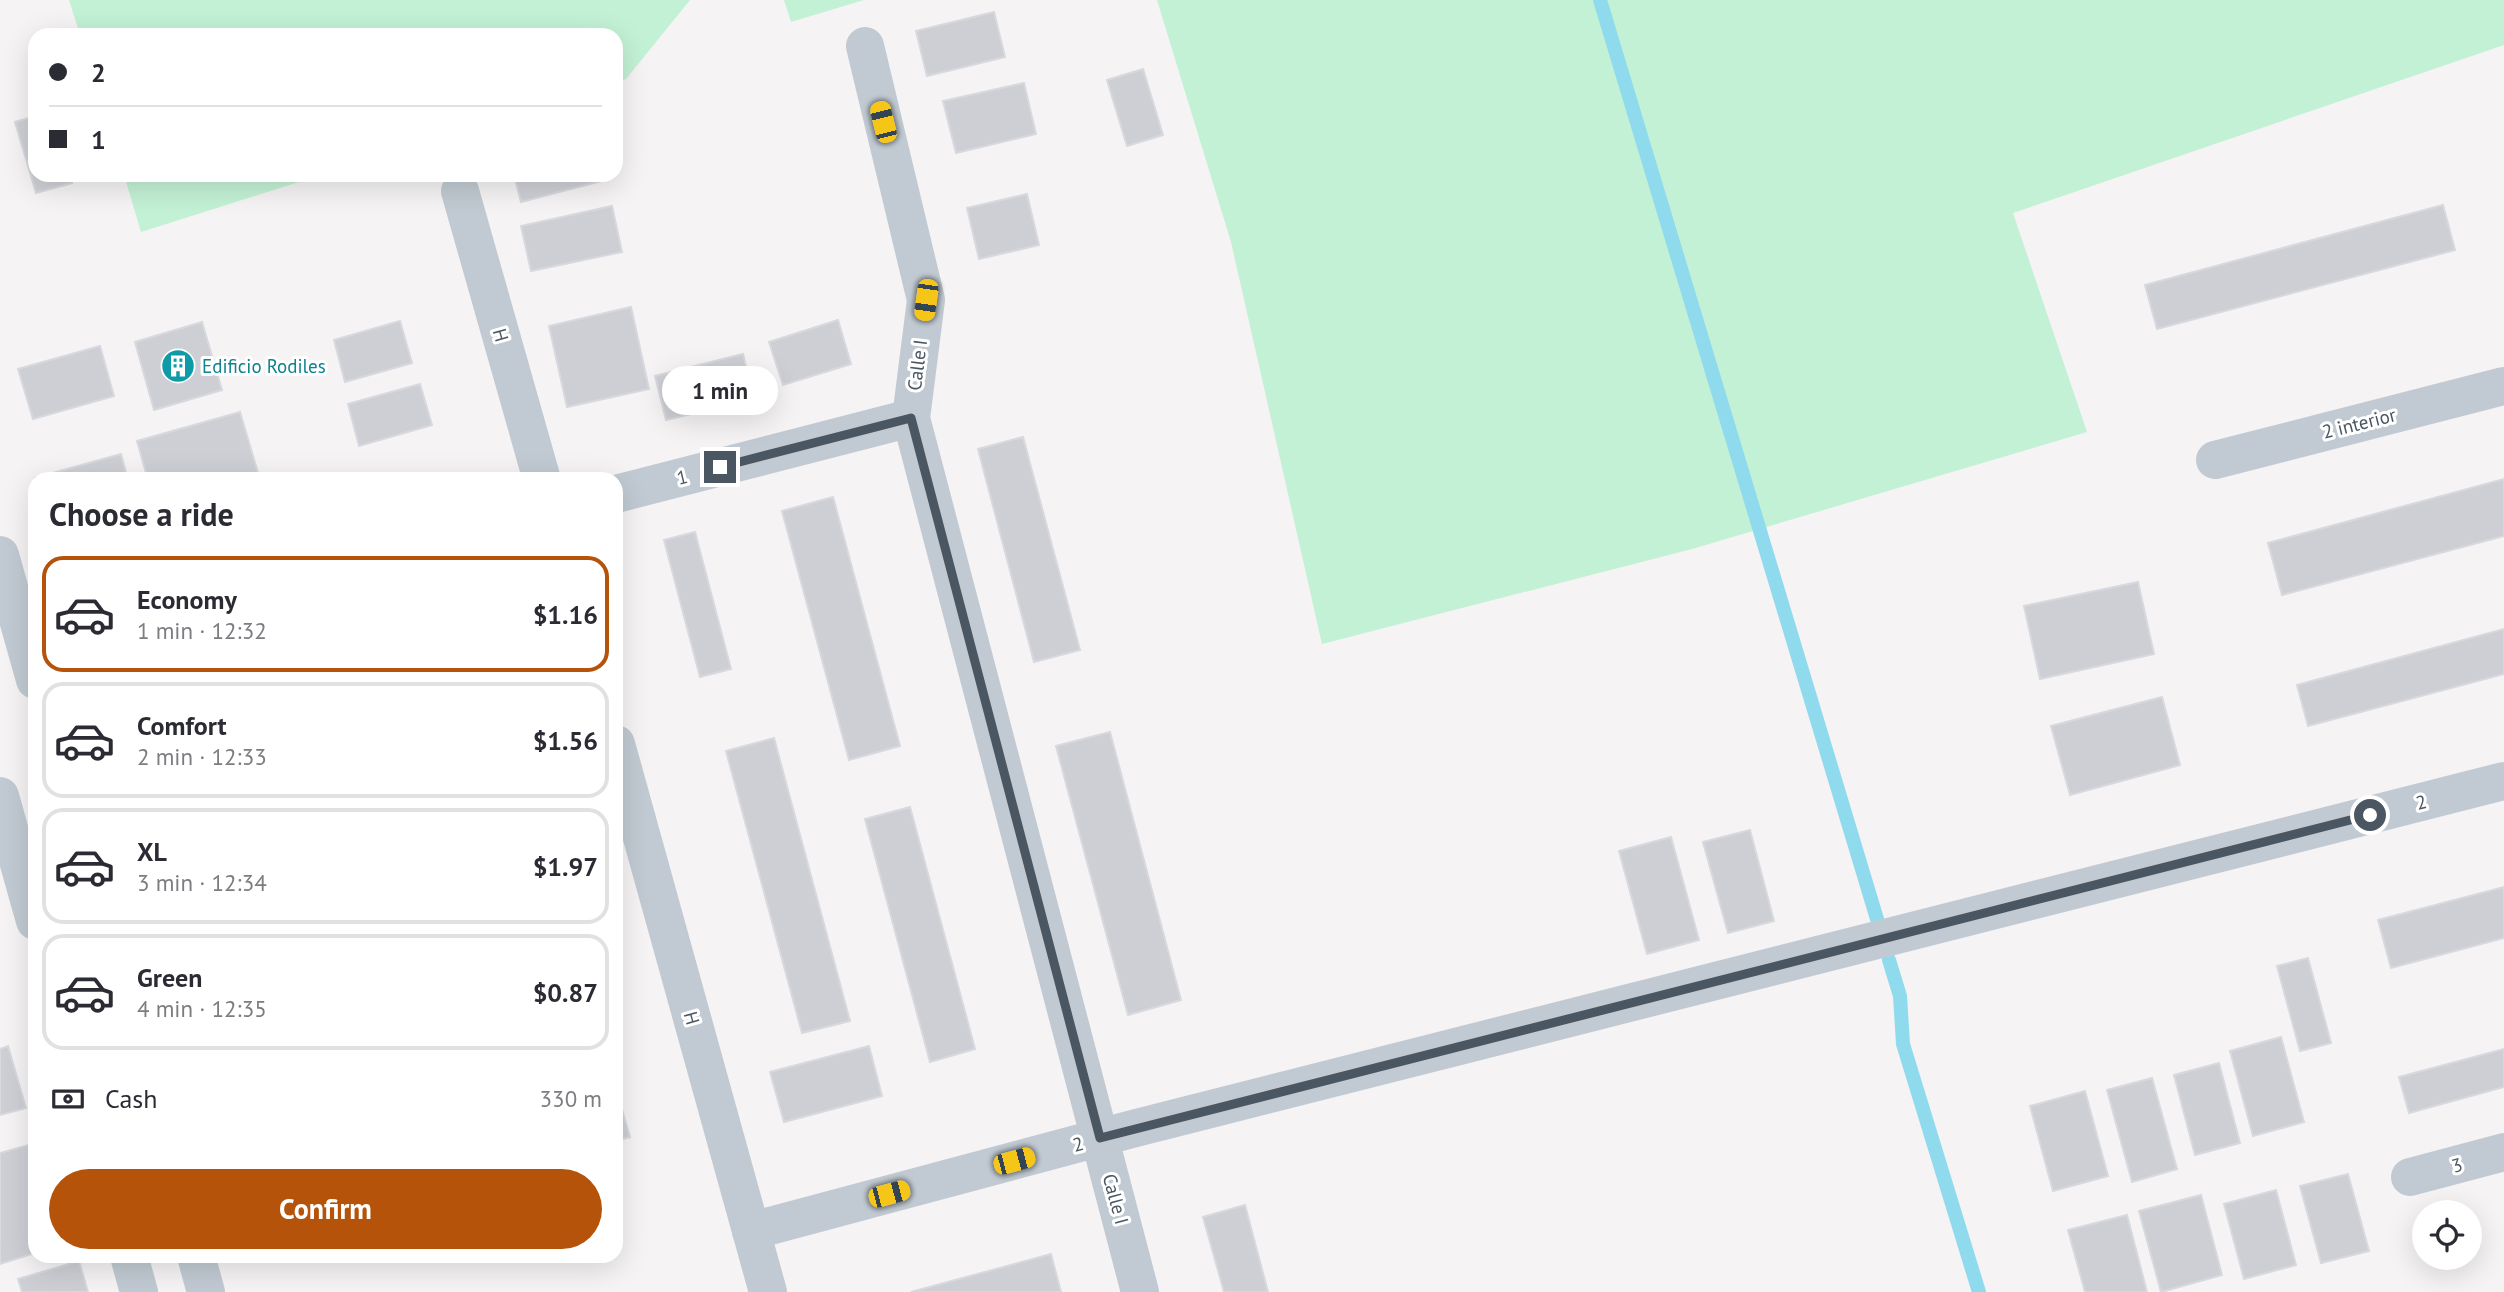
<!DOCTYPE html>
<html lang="en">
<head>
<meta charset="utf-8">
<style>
	body { margin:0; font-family:"PT Sans",sans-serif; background:#f2f2f3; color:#2b2b33; height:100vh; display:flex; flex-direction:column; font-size:26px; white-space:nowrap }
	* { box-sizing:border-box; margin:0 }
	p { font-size:23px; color:#7c7c81 }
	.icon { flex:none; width:38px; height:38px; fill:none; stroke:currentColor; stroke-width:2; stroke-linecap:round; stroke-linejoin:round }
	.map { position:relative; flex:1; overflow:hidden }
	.sheet { position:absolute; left:28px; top:472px; width:595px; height:791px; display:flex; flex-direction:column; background:#fff; border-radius:21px; box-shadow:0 7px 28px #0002 }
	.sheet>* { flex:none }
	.top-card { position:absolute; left:28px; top:28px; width:595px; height:154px; border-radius:21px; box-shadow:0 7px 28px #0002; display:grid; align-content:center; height:154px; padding:0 21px; background:#fff }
	.tools { position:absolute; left:2412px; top:1200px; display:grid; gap:14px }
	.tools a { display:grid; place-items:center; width:70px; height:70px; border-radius:50%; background:#fff; box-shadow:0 7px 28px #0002; font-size:35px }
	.end { position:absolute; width:32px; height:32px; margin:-16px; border:9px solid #4a5661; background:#fff; box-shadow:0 0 0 4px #fff }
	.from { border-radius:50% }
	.bubble { position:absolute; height:49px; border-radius:24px; background:#fff; box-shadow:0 7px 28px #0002; font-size:23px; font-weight:700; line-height:49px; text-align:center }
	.car { position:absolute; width:21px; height:42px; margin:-21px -10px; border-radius:9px; box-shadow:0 0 5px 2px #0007; background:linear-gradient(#f5c518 24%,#345 0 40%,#f5c518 0 76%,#345 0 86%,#f5c518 0) }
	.top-card b { display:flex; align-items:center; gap:24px; height:66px; font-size:26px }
	.top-card b+b { border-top:2px solid #e1e1e2 }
	.top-card i { width:18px; height:18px; background:#2b2b33 }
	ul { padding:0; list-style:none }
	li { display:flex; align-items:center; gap:21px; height:116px; margin:0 14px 10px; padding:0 7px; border:4px solid #e1e1e2; border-radius:21px }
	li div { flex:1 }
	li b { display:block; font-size:26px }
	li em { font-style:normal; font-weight:700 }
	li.current { border-color:#b45309 }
	li>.icon { width:63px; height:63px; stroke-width:1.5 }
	h2 { padding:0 21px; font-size:32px; line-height:84px }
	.pay { display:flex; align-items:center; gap:18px; height:77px; padding:0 21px; font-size:26px }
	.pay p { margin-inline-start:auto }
	.primary-button { display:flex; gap:14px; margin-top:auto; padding:14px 21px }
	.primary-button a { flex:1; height:80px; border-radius:42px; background:#b45309; color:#fff; font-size:28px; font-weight:700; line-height:80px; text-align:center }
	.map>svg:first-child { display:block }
	.green { fill:#c3f1d5 }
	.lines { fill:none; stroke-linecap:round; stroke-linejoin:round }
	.stream { stroke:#90daee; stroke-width:14 }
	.building { fill:#cdcfd5; stroke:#d7d9de; stroke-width:2 }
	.minor { stroke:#c1cad2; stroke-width:38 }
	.route { stroke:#4a5661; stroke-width:9 }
	.labels { text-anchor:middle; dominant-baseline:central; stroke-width:6; stroke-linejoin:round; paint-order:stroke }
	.street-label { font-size:19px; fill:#4a5661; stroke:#fff }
	.culture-label { font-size:19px; fill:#0d838f; stroke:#fff; text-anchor:start }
</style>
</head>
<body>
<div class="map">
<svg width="2504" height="1292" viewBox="0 0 2504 1292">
	<rect width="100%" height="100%" fill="#f5f3f3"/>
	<g class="green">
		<path d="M 69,0 L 690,0 L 626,79 L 616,82 L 616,35 L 80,35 Z"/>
		<path d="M 784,0 L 864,0 L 791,22 Z"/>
		<path d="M 1157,0 L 2504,0 L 2504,45 L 2013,213 L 2087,432 L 1692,549 L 1322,644 L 1231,242 Z"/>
		<path d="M 124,175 L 321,175 L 141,232 Z"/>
	</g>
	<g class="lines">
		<g class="stream">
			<path d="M 1600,0 L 1877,919"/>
			<path d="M 1889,960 L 1900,996 L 1903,1044 L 1979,1292"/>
		</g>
	</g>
	<g class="building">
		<path d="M 994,12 L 1005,57 L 927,76 L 916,31 Z"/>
		<path d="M 1143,69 L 1163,135 L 1127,146 L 1107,80 Z"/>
		<path d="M 1024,83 L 1036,134 L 956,153 L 943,101 Z"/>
		<path d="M 35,116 L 35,175 L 69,175 L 72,183 L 36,193 L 15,122 Z"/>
		<path d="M 514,175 L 608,175 L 609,179 L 521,202 Z"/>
		<path d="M 1027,194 L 1039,245 L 979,259 L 967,208 Z"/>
		<path d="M 2443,205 L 2455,250 L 2157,329 L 2145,285 Z"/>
		<path d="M 612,206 L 622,252 L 531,271 L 521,226 Z"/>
		<path d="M 631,307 L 649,389 L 567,407 L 549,326 Z"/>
		<path d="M 838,320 L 851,364 L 783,385 L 769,342 Z"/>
		<path d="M 400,321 L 412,363 L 345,382 L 334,340 Z"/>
		<path d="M 202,322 L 222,390 L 154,410 L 135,342 Z"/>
		<path d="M 100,346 L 114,396 L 33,419 L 18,369 Z"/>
		<path d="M 743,354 L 754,399 L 666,420 L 655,376 Z"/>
		<path d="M 420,384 L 432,425 L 359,446 L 348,404 Z"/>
		<path d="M 240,412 L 259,476 L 247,480 L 148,480 L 137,441 Z"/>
		<path d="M 1023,437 L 1080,650 L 1034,662 L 978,449 Z"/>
		<path d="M 121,454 L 128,480 L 36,480 L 35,478 Z"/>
		<path d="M 2504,479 L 2504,536 L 2282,595 L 2268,543 Z"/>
		<path d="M 833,497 L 900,746 L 849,760 L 782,511 Z"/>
		<path d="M 695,532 L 731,669 L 700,677 L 664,540 Z"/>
		<path d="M 2138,582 L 2154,654 L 2040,679 L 2024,606 Z"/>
		<path d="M 2504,629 L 2504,674 L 2308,726 L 2297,685 Z"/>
		<path d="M 2162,697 L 2180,765 L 2070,795 L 2051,726 Z"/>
		<path d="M 1110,732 L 1181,1000 L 1128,1015 L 1056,746 Z"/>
		<path d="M 774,738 L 850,1021 L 802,1033 L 726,751 Z"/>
		<path d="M 910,807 L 975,1049 L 930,1062 L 865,819 Z"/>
		<path d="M 1750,830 L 1774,921 L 1728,933 L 1703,842 Z"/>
		<path d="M 1671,837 L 1699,940 L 1647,954 L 1619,851 Z"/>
		<path d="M 2504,887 L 2504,938 L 2391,968 L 2378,920 Z"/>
		<path d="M 2308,958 L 2331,1043 L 2300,1051 L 2277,966 Z"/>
		<path d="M 2281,1037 L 2304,1122 L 2253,1136 L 2230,1051 Z"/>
		<path d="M 8,1046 L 26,1108 L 0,1115 L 0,1049 Z"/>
		<path d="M 869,1046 L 882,1096 L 784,1122 L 770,1072 Z"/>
		<path d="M 2504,1049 L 2504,1087 L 2409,1113 L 2399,1077 Z"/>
		<path d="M 2219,1063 L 2240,1143 L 2195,1155 L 2174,1075 Z"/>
		<path d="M 2152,1078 L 2177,1169 L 2132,1182 L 2107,1090 Z"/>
		<path d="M 616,1089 L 630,1137 L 616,1141 Z"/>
		<path d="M 2085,1091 L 2108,1176 L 2053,1191 L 2030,1106 Z"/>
		<path d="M 32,1144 L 35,1253 L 0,1264 L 0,1153 Z"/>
		<path d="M 2348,1174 L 2369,1251 L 2321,1263 L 2300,1186 Z"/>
		<path d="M 2276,1190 L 2296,1265 L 2244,1279 L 2224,1204 Z"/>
		<path d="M 2201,1195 L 2222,1275 L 2161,1292 L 2139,1211 Z"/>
		<path d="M 1245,1205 L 1268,1292 L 1224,1292 L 1203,1217 Z"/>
		<path d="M 2127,1215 L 2147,1292 L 2085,1292 L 2068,1230 Z"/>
		<path d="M 1051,1254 L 1061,1292 L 911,1292 Z"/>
		<path d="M 79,1261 L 88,1292 L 22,1292 L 18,1279 Z"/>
	</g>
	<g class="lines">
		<g class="minor">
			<path d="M 865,46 L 926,300 L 911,418 L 1140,1292"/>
			<path d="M 460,191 L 542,480"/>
			<path d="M 2215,460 L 2504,386"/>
			<path d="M 616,494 L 911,418"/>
			<path d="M 0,555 L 35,680"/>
			<path d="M 616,744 L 768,1292"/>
			<path d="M 0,796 L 35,921"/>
			<path d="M 2410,1177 L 2504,1152"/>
			<path d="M 751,1231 L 1136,1128 L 2504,781"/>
			<path d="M 129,1256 L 139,1292"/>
			<path d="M 196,1256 L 206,1292"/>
		</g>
	</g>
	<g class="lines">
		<path class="route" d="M 720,467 L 911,418 L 1100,1138 L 2370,815"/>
	</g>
	<defs>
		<g id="building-disc" transform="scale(1.75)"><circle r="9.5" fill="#0f9aa8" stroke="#fff"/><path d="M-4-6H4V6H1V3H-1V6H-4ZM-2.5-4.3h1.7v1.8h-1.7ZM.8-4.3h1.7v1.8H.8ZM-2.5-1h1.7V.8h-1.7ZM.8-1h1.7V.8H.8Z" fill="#fff"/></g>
	</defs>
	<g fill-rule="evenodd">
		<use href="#building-disc" x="178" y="366"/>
	</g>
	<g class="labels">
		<g class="street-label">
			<text transform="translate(501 335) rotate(74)">H</text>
			<text transform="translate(917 365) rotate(-83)">Calle I</text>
			<text transform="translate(2359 423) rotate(-14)">2 interior</text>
			<text transform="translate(682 477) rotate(-14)">1</text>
			<text transform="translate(2421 802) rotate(-14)">2</text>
			<text transform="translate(692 1018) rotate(74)">H</text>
			<text transform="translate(1078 1144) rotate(-15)">2</text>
			<text transform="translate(2457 1165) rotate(-15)">3</text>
			<text transform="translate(1116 1199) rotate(75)">Calle I</text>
		</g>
		<g class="culture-label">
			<text x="202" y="366">Edificio Rodiles</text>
		</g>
	</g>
</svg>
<div class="tools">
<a><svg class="icon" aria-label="locate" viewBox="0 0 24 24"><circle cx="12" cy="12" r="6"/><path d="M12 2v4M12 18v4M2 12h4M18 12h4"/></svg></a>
</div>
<i class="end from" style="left:2370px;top:815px"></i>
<i class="end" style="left:720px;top:467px"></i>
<div class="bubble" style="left:662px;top:366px;width:116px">1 min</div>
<i class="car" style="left:883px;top:122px;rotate:346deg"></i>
<i class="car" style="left:926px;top:300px;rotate:188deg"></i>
<i class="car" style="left:1014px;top:1161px;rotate:75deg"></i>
<i class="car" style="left:889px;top:1194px;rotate:75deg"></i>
<div class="top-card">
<b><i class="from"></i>2</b>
<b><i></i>1</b>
</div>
<section class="sheet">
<h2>Choose a ride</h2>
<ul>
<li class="current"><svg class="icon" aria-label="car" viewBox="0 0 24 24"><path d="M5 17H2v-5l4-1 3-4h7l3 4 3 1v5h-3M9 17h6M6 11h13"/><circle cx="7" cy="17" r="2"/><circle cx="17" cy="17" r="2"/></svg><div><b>Economy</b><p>1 min · 12:32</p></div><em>$1.16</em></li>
<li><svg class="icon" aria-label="car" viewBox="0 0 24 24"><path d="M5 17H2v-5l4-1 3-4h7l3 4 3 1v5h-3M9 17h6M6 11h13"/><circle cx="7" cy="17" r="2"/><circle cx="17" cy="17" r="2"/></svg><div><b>Comfort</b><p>2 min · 12:33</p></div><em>$1.56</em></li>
<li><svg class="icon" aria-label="car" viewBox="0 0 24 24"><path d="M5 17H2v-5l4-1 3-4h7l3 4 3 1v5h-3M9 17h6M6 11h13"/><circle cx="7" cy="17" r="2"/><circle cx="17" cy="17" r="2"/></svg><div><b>XL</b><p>3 min · 12:34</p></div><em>$1.97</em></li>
<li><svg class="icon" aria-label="car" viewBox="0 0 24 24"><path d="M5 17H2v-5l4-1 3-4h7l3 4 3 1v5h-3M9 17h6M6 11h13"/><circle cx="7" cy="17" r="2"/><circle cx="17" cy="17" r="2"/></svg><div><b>Green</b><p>4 min · 12:35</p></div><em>$0.87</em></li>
</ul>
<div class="pay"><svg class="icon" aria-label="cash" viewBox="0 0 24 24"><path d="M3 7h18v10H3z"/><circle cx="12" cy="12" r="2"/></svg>Cash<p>330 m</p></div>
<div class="primary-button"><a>Confirm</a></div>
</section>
</div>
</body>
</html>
